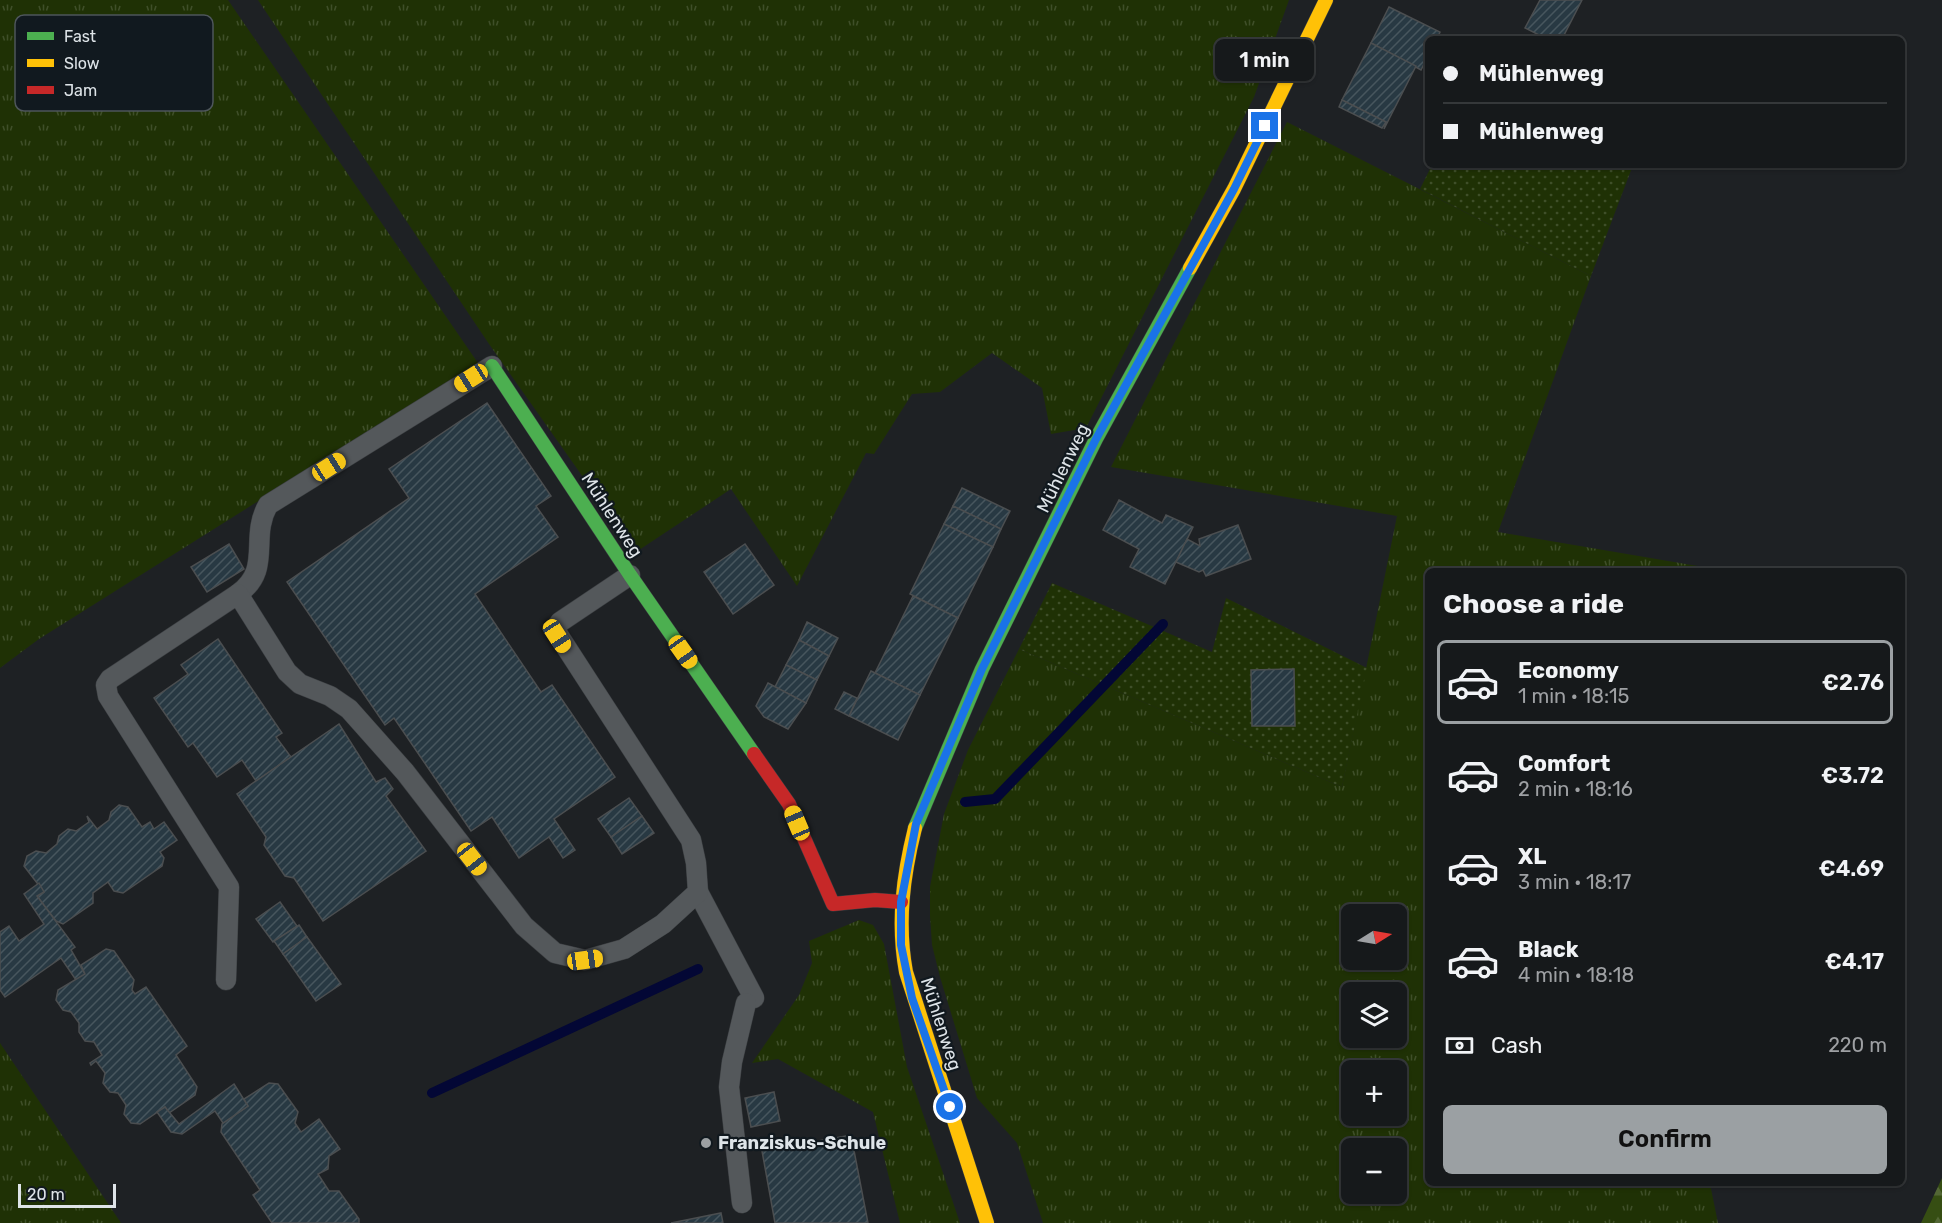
<!DOCTYPE html>
<html lang="en">
<head>
<meta charset="utf-8">
<style>
	body { margin:0; font-family:Rubik,sans-serif; background:#1f2224; color:#f1f3f6; height:100vh; display:flex; flex-direction:column; font-size:22px; white-space:nowrap }
	* { box-sizing:border-box; margin:0 }
	p { font-size:20px; color:#9ea0a3 }
	.icon { flex:none; width:33px; height:33px; fill:none; stroke:currentColor; stroke-width:2; stroke-linecap:round; stroke-linejoin:round }
	.map { position:relative; flex:1; overflow:hidden }
	.drawer { position:absolute; left:1425px; top:568px; width:480px; height:618px; display:flex; flex-direction:column; background:#16191b; border-radius:9px; box-shadow:0 2px 4px #0004,0 0 0 2px #35383a }
	.drawer>* { flex:none }
	.banner { position:absolute; left:1425px; top:36px; width:480px; height:132px; border-radius:9px; box-shadow:0 2px 4px #0004,0 0 0 2px #35383a; display:grid; align-content:center; height:132px; padding:0 18px; background:#16191b }
	.needle { width:39px; rotate:79deg }
	.tools { position:absolute; left:1341px; top:904px; display:grid; gap:12px }
	.tools a { display:grid; place-items:center; width:66px; height:66px; border-radius:9px; background:#16191b; box-shadow:0 2px 4px #0004,0 0 0 2px #35383a; font-size:30px }
	.scale { position:absolute; left:18px; bottom:15px; width:98px; box-sizing:border-box; padding-left:6px; border:3px solid #dee4e8; border-top:0; font-size:16px; line-height:21px; white-space:nowrap; color:#dee4e8; -webkit-text-stroke:4px #11191f; paint-order:stroke }
	.end { position:absolute; width:27px; height:27px; margin:-14px; border:8px solid #1a73e8; background:#fff; box-shadow:0 0 0 3px #fff }
	.from { border-radius:50% }
	.bubble { position:absolute; height:42px; border-radius:9px; background:#16191b; box-shadow:0 2px 4px #0004,0 0 0 2px #35383a; font-size:20px; font-weight:600; line-height:42px; text-align:center }
	.car { position:absolute; width:18px; height:36px; margin:-18px -9px; border-radius:8px; box-shadow:0 0 4px 2px #0007; background:linear-gradient(#f5c518 24%,#345 0 40%,#f5c518 0 76%,#345 0 86%,#f5c518 0) }
	.banner b { display:flex; align-items:center; gap:21px; height:57px; font-size:22px }
	.banner b+b { border-top:2px solid #35383a }
	.banner i { width:15px; height:15px; background:#f1f3f6 }
	ul { padding:0; list-style:none }
	li { display:flex; align-items:center; gap:18px; height:84px; margin:0 12px 9px; padding:0 6px; border:3px solid transparent; border-radius:9px }
	li div { flex:1 }
	li b { display:block; font-size:22px }
	li em { font-style:normal; font-weight:600 }
	li.active { border-color:#9ba0a3 }
	li>.icon { width:54px; height:54px; stroke-width:1.5 }
	h2 { padding:0 18px; font-size:27px; line-height:72px }
	.pay { display:flex; align-items:center; gap:15px; height:66px; padding:0 18px; font-size:22px }
	.pay p { margin-inline-start:auto }
	.action { display:flex; gap:12px; margin-top:auto; padding:12px 18px }
	.action a { flex:1; height:69px; border-radius:9px; background:#9ba0a3; color:#111; font-size:24px; font-weight:600; line-height:69px; text-align:center }
	.map>svg:first-child { display:block }
	.grass { fill:url(#grass-tufts); fill-rule:evenodd }
	.forest { fill:url(#forest-firs) }
	.garden { fill:url(#garden-dots) }
	.lines { fill:none; stroke-linecap:round; stroke-linejoin:round }
	.stream { stroke:#030735; stroke-width:10 }
	.building { fill:url(#building-hatch); stroke:#4b4e50; stroke-width:1.5 }
	.lane-casing { stroke:#3b3e41; stroke-width:21 }
	.fast-casing { stroke:#3b3e41; stroke-width:15 }
	.slow-casing { stroke:#3b3e41; stroke-width:15 }
	.jam-casing { stroke:#3b3e41; stroke-width:15 }
	.lane { stroke:#54585b; stroke-width:20 }
	.fast { stroke:#4caf50; stroke-width:14 }
	.slow { stroke:#ffc107; stroke-width:14 }
	.jam { stroke:#c62828; stroke-width:14 }
	.route { stroke:#1a73e8; stroke-width:8 }
	.poi-dot { fill:#9ba0a3; stroke:#11191f; stroke-width:2 }
	.labels { text-anchor:middle; dominant-baseline:central; stroke-width:4.5; stroke-linejoin:round; paint-order:stroke }
	.street-label { font-size:18px; fill:#dee4e8; stroke:#11191f }
	.poi-label { font-size:18px; font-weight:bold; fill:#dee4e8; stroke:#11191f; text-anchor:start }
	.key { fill:#11191f; stroke:#4e565b; stroke-width:1.5 }
	.key-label { font-size:16px; fill:#dee4e8 }
</style>
</head>
<body>
<div class="map">
<svg width="1942" height="1223" viewBox="0 0 1942 1223">
	<defs>
		<pattern id="grass-tufts" width="24" height="20" patternUnits="userSpaceOnUse" patternTransform="scale(1.5)"><rect width="24" height="20" fill="#1f3105"/><path d="M3 7l-1-3M5 7V3M7 7l1-3M15 17l-1-3M17 17v-4M19 17l1-3" fill="none" stroke="#3f4f29"/></pattern>
		<pattern id="forest-firs" width="22" height="20" patternUnits="userSpaceOnUse" patternTransform="scale(1.5)"><rect width="22" height="20" fill="#364e13"/><path d="M5 1l3.5 6h-7zM16 11l3.5 6h-7z" fill="#536735"/></pattern>
		<pattern id="garden-dots" width="8" height="8" patternUnits="userSpaceOnUse" patternTransform="scale(1.5)"><rect width="8" height="8" fill="#1f3105"/><path d="M2 2h.1M6 6h.1" fill="none" stroke="#3f4f29" stroke-width="1.8" stroke-linecap="round"/></pattern>
		<pattern id="building-hatch" width="6" height="6" patternUnits="userSpaceOnUse" patternTransform="scale(1.5)"><rect width="6" height="6" fill="#283943"/><path d="M-1 1l2-2M0 6l6-6M5 7l2-2" fill="none" stroke="#47565e"/></pattern>
	</defs>
	<rect width="100%" height="100%" fill="#1e2124"/>
	<g class="grass">
		<path d="M 0,0 L 228,0 L 478,363 L 39,639 L 0,668 Z"/>
		<path d="M 258,0 L 1289,0 L 1254,97 L 1086,428 L 1051,434 L 1042,388 L 992,353 L 940,392 L 912,394 L 874,454 L 866,453 L 797,586 L 731,489 L 636,552 L 489,344 Z"/>
		<path d="M 1287,122 L 1591,276 L 1498,532 L 1727,571 L 1428,572 L 1428,1184 L 1710,1184 L 1718,1223 L 1043,1223 L 1017,1143 L 977,1098 L 940,977 L 932,945 L 930,916 L 930,887 L 944,814 L 968,750 L 1019,649 L 1342,787 L 1397,516 L 1111,467 ZM 1352,915 L 1396,915 L 1396,960 L 1352,960 ZM 1352,993 L 1396,993 L 1396,1038 L 1352,1038 ZM 1352,1071 L 1396,1071 L 1396,1116 L 1352,1116 ZM 1352,1149 L 1396,1149 L 1396,1194 L 1352,1194 Z"/>
		<path d="M 859,920 L 873,925 L 884,944 L 907,1067 L 960,1223 L 900,1223 L 873,1112 L 778,1059 L 752,1063 L 799,995 L 812,963 L 809,941 Z"/>
		<path d="M 0,1043 L 121,1223 L 0,1223 Z"/>
	</g>
	<path class="forest" d="M 1942,1178 L 1942,1223 L 1921,1223 Z"/>
	<g class="garden">
		<path d="M 1432,165 L 1633,165 L 1591,276 L 1420,189 Z"/>
		<path d="M 1052,583 L 1212,652 L 1226,598 L 1367,668 L 1342,787 L 1019,649 Z"/>
	</g>
	<g class="lines">
		<g class="stream">
			<path d="M 965,802 L 995,799 L 1163,624"/>
			<path d="M 432,1093 L 698,969"/>
		</g>
	</g>
	<g class="building">
		<path d="M 1540,0 L 1582,0 L 1562,39 L 1547,39 L 1525,28 Z"/>
		<path d="M 1389,7 L 1440,32 L 1437,39 L 1428,39 L 1428,56 L 1421,70 L 1371,43 Z"/>
		<path d="M 1371,43 L 1416,66 L 1384,129 L 1386,122 L 1342,100 Z"/>
		<path d="M 1342,100 L 1386,122 L 1382,128 L 1339,107 Z"/>
		<path d="M 487,403 L 551,496 L 536,506 L 558,537 L 475,594 L 541,692 L 552,685 L 615,777 L 554,819 L 575,850 L 563,858 L 549,837 L 519,858 L 492,817 L 471,831 L 394,718 L 385,725 L 287,582 L 409,498 L 389,469 Z"/>
		<path d="M 962,488 L 1010,511 L 1001,529 L 953,506 Z"/>
		<path d="M 1119,500 L 1162,523 L 1166,515 L 1193,527 L 1165,584 L 1130,567 L 1139,549 L 1103,530 Z"/>
		<path d="M 953,506 L 1001,529 L 993,547 L 944,524 Z"/>
		<path d="M 944,524 L 993,547 L 958,618 L 910,594 Z"/>
		<path d="M 1238,525 L 1251,559 L 1206,576 L 1203,570 L 1199,572 L 1176,562 L 1187,539 L 1200,546 L 1199,539 Z"/>
		<path d="M 229,544 L 244,569 L 207,592 L 191,567 Z"/>
		<path d="M 745,544 L 774,585 L 733,614 L 704,572 Z"/>
		<path d="M 913,596 L 958,618 L 920,695 L 875,673 Z"/>
		<path d="M 807,622 L 838,638 L 829,656 L 799,640 Z"/>
		<path d="M 218,639 L 282,733 L 276,737 L 291,757 L 256,781 L 242,760 L 217,777 L 193,743 L 188,747 L 154,698 L 188,674 L 181,665 Z"/>
		<path d="M 799,640 L 829,656 L 817,680 L 786,665 Z"/>
		<path d="M 786,665 L 817,680 L 806,703 L 775,687 Z"/>
		<path d="M 1294,669 L 1295,726 L 1252,726 L 1251,670 Z"/>
		<path d="M 871,671 L 920,695 L 898,740 L 849,716 Z"/>
		<path d="M 768,683 L 806,703 L 788,729 L 764,717 L 756,706 Z"/>
		<path d="M 844,692 L 857,698 L 849,716 L 835,709 Z"/>
		<path d="M 339,724 L 376,782 L 385,778 L 393,789 L 386,796 L 426,851 L 323,921 L 294,878 L 285,876 L 264,845 L 266,837 L 237,794 Z"/>
		<path d="M 629,798 L 642,816 L 611,837 L 598,819 Z"/>
		<path d="M 119,805 L 128,807 L 142,827 L 150,822 L 154,829 L 164,822 L 177,840 L 160,852 L 164,858 L 162,866 L 123,893 L 114,891 L 108,882 L 93,893 L 93,903 L 63,924 L 56,921 L 37,896 L 44,892 L 24,866 L 27,856 L 36,851 L 46,853 L 57,844 L 59,836 L 68,829 L 76,831 L 89,822 L 87,816 L 97,829 L 109,820 L 111,812 Z"/>
		<path d="M 642,816 L 654,833 L 622,854 L 611,837 Z"/>
		<path d="M 39,883 L 44,892 L 37,896 L 75,947 L 71,950 L 85,974 L 76,980 L 61,958 L 5,997 L 0,990 L 0,932 L 9,926 L 19,941 L 44,924 L 24,894 Z"/>
		<path d="M 280,902 L 297,926 L 273,942 L 256,919 Z"/>
		<path d="M 299,925 L 307,937 L 283,954 L 274,941 Z"/>
		<path d="M 307,937 L 341,984 L 316,1001 L 283,954 Z"/>
		<path d="M 106,949 L 114,951 L 134,980 L 132,990 L 135,994 L 146,987 L 187,1046 L 176,1055 L 197,1087 L 195,1095 L 169,1113 L 165,1107 L 140,1124 L 131,1123 L 124,1114 L 126,1105 L 118,1093 L 110,1092 L 103,1083 L 105,1073 L 96,1061 L 91,1065 L 90,1063 L 102,1055 L 94,1042 L 85,1041 L 79,1032 L 79,1023 L 71,1012 L 63,1010 L 56,1000 L 58,990 L 85,974 L 81,965 Z"/>
		<path d="M 269,1083 L 278,1084 L 298,1112 L 295,1123 L 301,1132 L 319,1119 L 340,1149 L 329,1156 L 328,1169 L 318,1174 L 329,1191 L 339,1191 L 359,1219 L 359,1223 L 272,1223 L 253,1195 L 260,1190 L 221,1132 L 222,1124 L 248,1106 L 244,1099 Z"/>
		<path d="M 234,1084 L 248,1106 L 223,1123 L 215,1111 L 182,1134 L 171,1132 L 157,1112 L 165,1107 L 179,1124 Z"/>
		<path d="M 774,1092 L 780,1121 L 751,1127 L 745,1098 Z"/>
		<path d="M 851,1135 L 868,1223 L 775,1223 L 762,1151 Z"/>
		<path d="M 721,1213 L 723,1223 L 671,1223 Z"/>
	</g>
	<g class="lines">
		<g class="lane-casing">
			<g id="lane">
				<path d="M 238,594 C 273,569 249,538 268,505 L 492,366"/>
				<path d="M 698,892 L 754,998"/>
				<path d="M 226,980 L 229,887 L 108,696 L 106,685 L 110,679 L 238,594 L 287,672 L 300,684 L 330,696 L 349,709 L 405,772 L 524,926 L 555,953 L 585,960 L 624,949 L 663,924 L 698,892 L 696,863 L 691,840 L 555,630 L 560,622 L 630,575"/>
				<path d="M 742,1203 L 729,1087 L 732,1062 L 746,1003"/>
			</g>
		</g>
		<g class="fast-casing">
			<g id="fast">
				<path d="M 492,366 L 630,575 L 754,754"/>
				<path d="M 915,828 L 982,669 L 1096,439 L 1190,268"/>
			</g>
		</g>
		<g class="slow-casing">
			<g id="slow">
				<path d="M 1190,268 L 1234,189 L 1326,0"/>
				<path d="M 915,828 C 903,876 897,923 906,972 L 987,1223"/>
			</g>
		</g>
		<g class="jam-casing">
			<path id="jam" d="M 754,754 L 789,804 L 833,904 L 875,900 L 901,902"/>
		</g>
		<use href="#lane" class="lane"/>
		<use href="#fast" class="fast"/>
		<use href="#slow" class="slow"/>
		<use href="#jam" class="jam"/>
	</g>
	<g class="lines">
		<path class="route" d="M 950,1107 L 912,998 L 901,945 L 901,902 L 916,824 L 982,669 L 1096,439 L 1234,189 L 1265,126"/>
	</g>
	<circle class="poi-dot" cx="706" cy="1143" r="6"/>
	<g class="labels">
		<g class="street-label">
			<text transform="translate(1063 468) rotate(-64)">Mühlenweg</text>
			<text transform="translate(612 515) rotate(57)">Mühlenweg</text>
			<text transform="translate(941 1024) rotate(72)">Mühlenweg</text>
		</g>
		<g class="poi-label">
			<text x="718" y="1143">Franziskus-Schule</text>
		</g>
	</g>
	<rect x="15" y="15" width="198" height="96" rx="9" class="key"/>
	<rect x="27" y="32" width="27" height="8" fill="#4caf50"/>
	<rect x="27" y="59" width="27" height="8" fill="#ffc107"/>
	<rect x="27" y="86" width="27" height="8" fill="#c62828"/>
	<g class="key-label">
		<text x="64" y="42">Fast</text>
		<text x="64" y="69">Slow</text>
		<text x="64" y="96">Jam</text>
	</g>
</svg>
<div class="tools">
<a><svg class="needle" viewBox="-14 -14 28 28"><path d="M0-13l5 13h-10z" fill="#e53935"/><path d="M0 13l5-13h-10z" fill="#9ea0a3"/></svg></a>
<a><svg class="icon" aria-label="layers" viewBox="0 0 24 24"><path d="M12 4l9 5-9 5-9-5zM3 14l9 5 9-5"/></svg></a>
<a>+</a>
<a>−</a>
</div>
<div class="scale">20 m</div>
<i class="end from" style="left:950px;top:1107px"></i>
<i class="end" style="left:1265px;top:126px"></i>
<div class="bubble" style="left:1215px;top:39px;width:99px">1 min</div>
<i class="car" style="left:471px;top:378px;rotate:238deg"></i>
<i class="car" style="left:329px;top:467px;rotate:58deg"></i>
<i class="car" style="left:557px;top:636px;rotate:147deg"></i>
<i class="car" style="left:683px;top:652px;rotate:145deg"></i>
<i class="car" style="left:797px;top:823px;rotate:337deg"></i>
<i class="car" style="left:472px;top:859px;rotate:142deg"></i>
<i class="car" style="left:585px;top:960px;rotate:82deg"></i>
<div class="banner">
<b><i class="from"></i>Mühlenweg</b>
<b><i></i>Mühlenweg</b>
</div>
<section class="drawer">
<h2>Choose a ride</h2>
<ul>
<li class="active"><svg class="icon" aria-label="car" viewBox="0 0 24 24"><path d="M5 17H2v-5l4-1 3-4h7l3 4 3 1v5h-3M9 17h6M6 11h13"/><circle cx="7" cy="17" r="2"/><circle cx="17" cy="17" r="2"/></svg><div><b>Economy</b><p>1 min · 18:15</p></div><em>€2.76</em></li>
<li><svg class="icon" aria-label="car" viewBox="0 0 24 24"><path d="M5 17H2v-5l4-1 3-4h7l3 4 3 1v5h-3M9 17h6M6 11h13"/><circle cx="7" cy="17" r="2"/><circle cx="17" cy="17" r="2"/></svg><div><b>Comfort</b><p>2 min · 18:16</p></div><em>€3.72</em></li>
<li><svg class="icon" aria-label="car" viewBox="0 0 24 24"><path d="M5 17H2v-5l4-1 3-4h7l3 4 3 1v5h-3M9 17h6M6 11h13"/><circle cx="7" cy="17" r="2"/><circle cx="17" cy="17" r="2"/></svg><div><b>XL</b><p>3 min · 18:17</p></div><em>€4.69</em></li>
<li><svg class="icon" aria-label="car" viewBox="0 0 24 24"><path d="M5 17H2v-5l4-1 3-4h7l3 4 3 1v5h-3M9 17h6M6 11h13"/><circle cx="7" cy="17" r="2"/><circle cx="17" cy="17" r="2"/></svg><div><b>Black</b><p>4 min · 18:18</p></div><em>€4.17</em></li>
</ul>
<div class="pay"><svg class="icon" aria-label="cash" viewBox="0 0 24 24"><path d="M3 7h18v10H3z"/><circle cx="12" cy="12" r="2"/></svg>Cash<p>220 m</p></div>
<div class="action"><a>Confirm</a></div>
</section>
</div>
</body>
</html>
